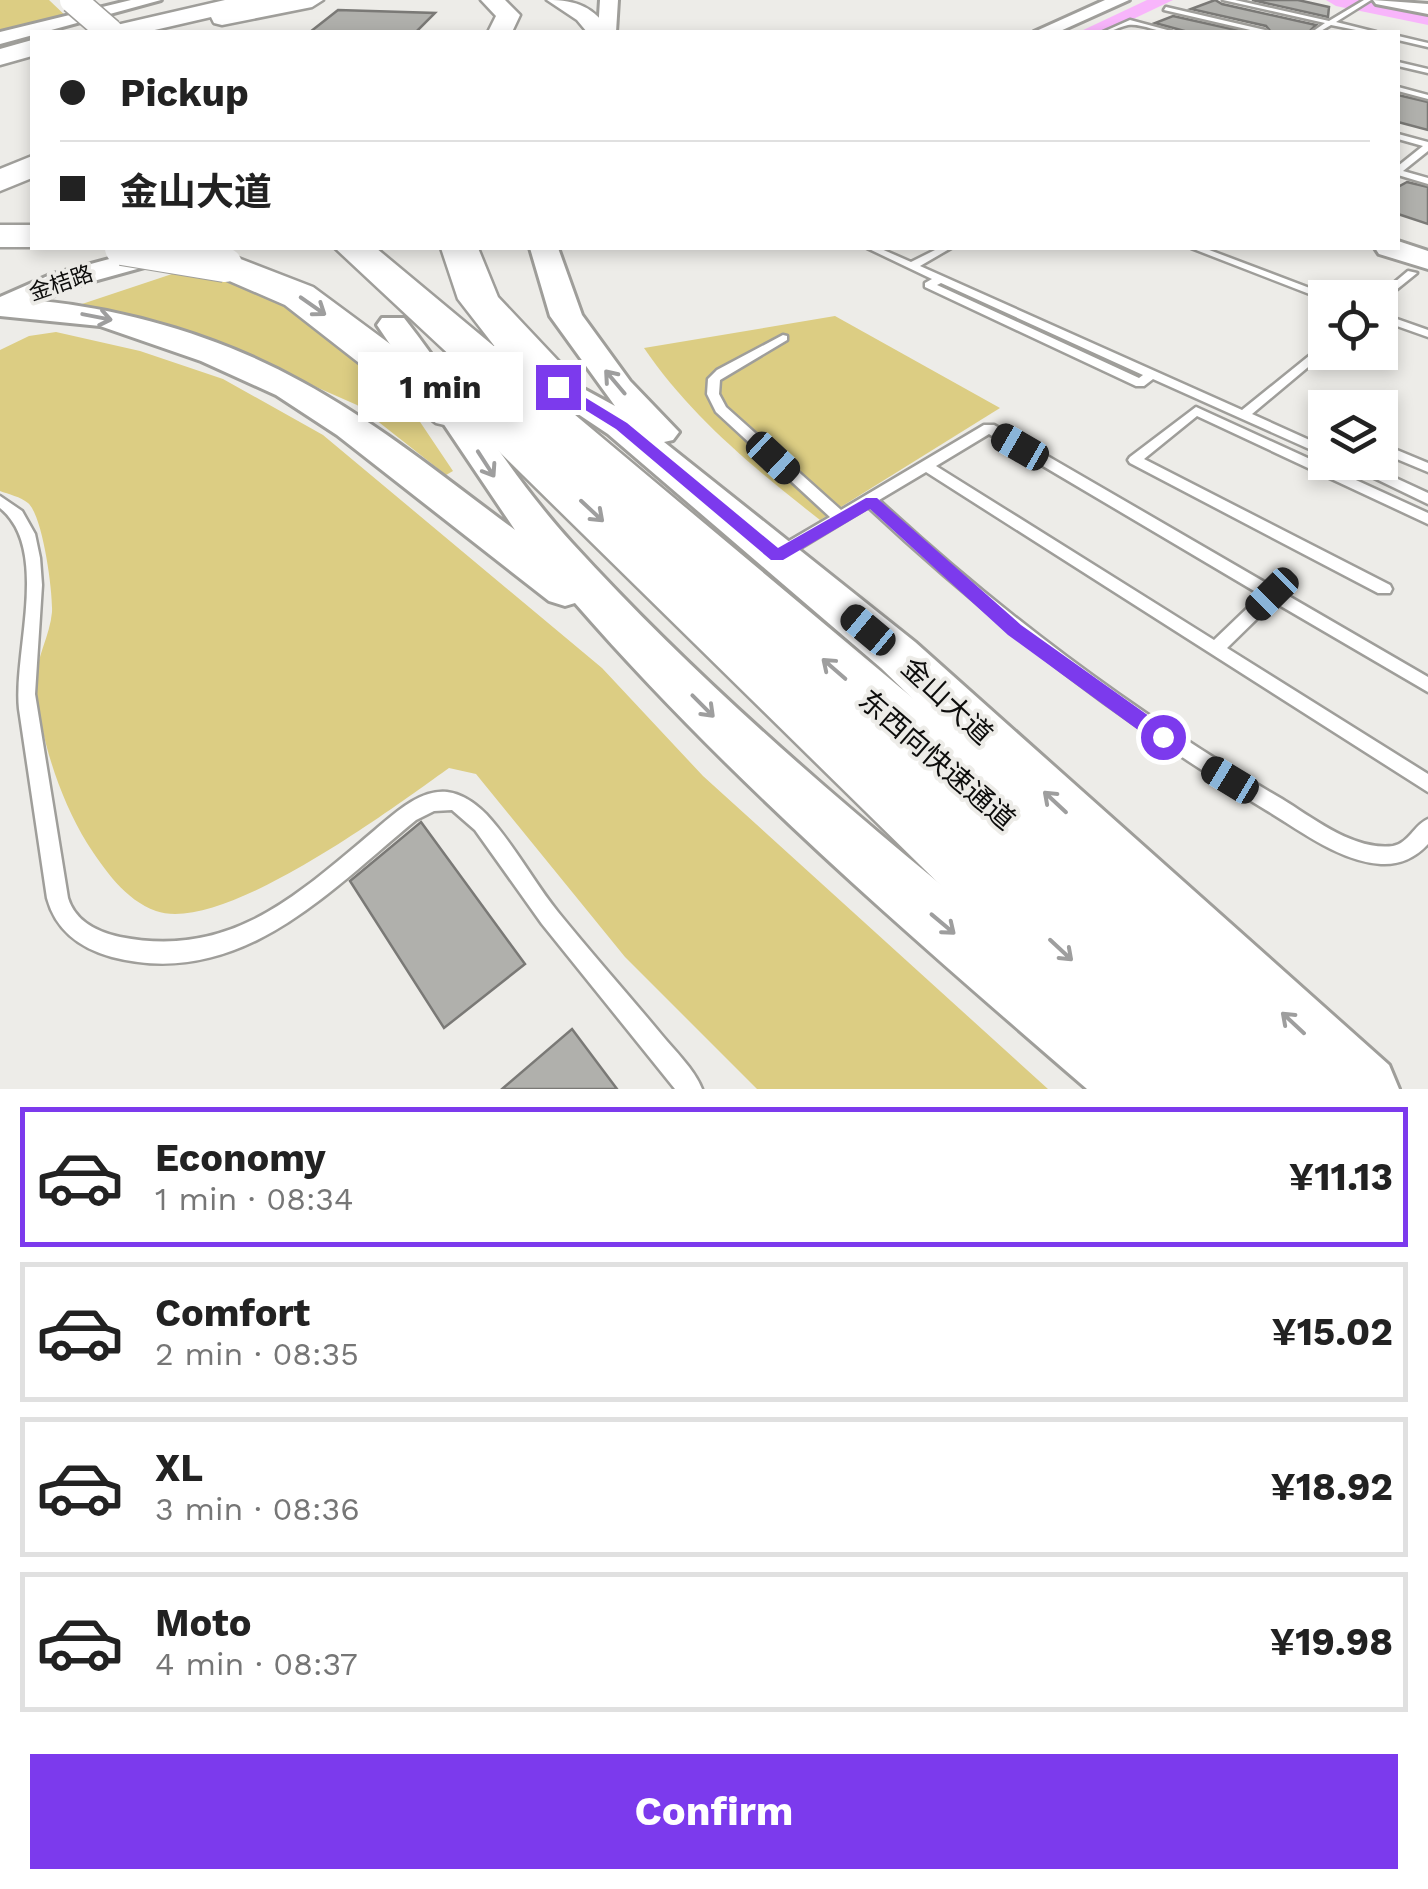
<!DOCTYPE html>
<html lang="en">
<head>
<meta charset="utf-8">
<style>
	body { margin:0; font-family:"Work Sans","Noto Sans SC",sans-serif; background:#f6f6f6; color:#222; height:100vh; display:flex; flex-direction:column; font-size:38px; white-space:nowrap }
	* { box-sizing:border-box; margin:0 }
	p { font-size:32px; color:#767676 }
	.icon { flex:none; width:55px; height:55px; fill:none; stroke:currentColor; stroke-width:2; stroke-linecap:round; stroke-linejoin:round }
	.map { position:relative; height:1089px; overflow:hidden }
	.side { display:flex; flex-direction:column; background:#fff; flex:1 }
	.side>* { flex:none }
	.hud { position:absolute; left:30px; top:30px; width:1370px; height:220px; border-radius:0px; box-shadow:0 5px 15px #0003; display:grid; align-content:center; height:220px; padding:0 30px; background:#fff }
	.buttons { position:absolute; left:1308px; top:280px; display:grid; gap:20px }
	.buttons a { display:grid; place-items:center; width:90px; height:90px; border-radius:0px; background:#fff; box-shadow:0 5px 15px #0003; font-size:50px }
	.end { position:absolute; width:45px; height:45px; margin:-22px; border:12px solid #7c3aed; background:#fff; box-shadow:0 0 0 5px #fff }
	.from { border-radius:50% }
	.bubble { position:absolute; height:70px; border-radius:0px; background:#fff; box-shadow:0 5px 15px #0003; font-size:32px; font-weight:700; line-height:70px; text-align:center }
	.car { position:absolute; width:30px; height:60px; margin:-30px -15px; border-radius:12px; box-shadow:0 0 8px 2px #0007; background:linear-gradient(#222 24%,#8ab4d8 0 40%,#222 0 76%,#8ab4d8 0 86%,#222 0) }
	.hud b { display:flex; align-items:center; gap:35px; height:95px; font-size:38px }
	.hud b+b { border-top:2px solid #e0e0e0 }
	.hud i { width:25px; height:25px; background:#222 }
	ul { padding:18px 0 0; list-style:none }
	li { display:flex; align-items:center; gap:30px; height:140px; margin:0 20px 15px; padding:0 10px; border:5px solid #e0e0e0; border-radius:0px }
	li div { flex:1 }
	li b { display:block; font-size:38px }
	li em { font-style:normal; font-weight:700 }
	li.selected { border-color:#7c3aed }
	li>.icon { width:90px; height:90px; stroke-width:1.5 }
	.cta { display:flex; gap:20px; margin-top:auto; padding:20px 30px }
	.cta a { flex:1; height:115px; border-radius:0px; background:#7c3aed; color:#fff; font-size:40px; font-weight:700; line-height:115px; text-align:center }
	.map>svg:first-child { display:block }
	.green { fill:#dccd83 }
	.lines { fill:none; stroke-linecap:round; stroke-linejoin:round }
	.river { fill:#f8b5fb; fill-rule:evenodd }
	.building { fill:#b0b0ac; stroke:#7a7976; stroke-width:2.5 }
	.lane-casing { stroke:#9f9e9a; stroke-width:5 }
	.secondary-casing { stroke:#9f9e9a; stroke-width:6 }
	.highway-casing { stroke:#9f9e9a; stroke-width:5 }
	.lane { fill:#fff; fill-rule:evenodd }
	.secondary { fill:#fff; fill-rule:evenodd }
	.highway { fill:#fff; fill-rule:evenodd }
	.highway-bridge-far1-casing { stroke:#9f9e9a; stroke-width:29; stroke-linecap:butt }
	.highway-bridge-casing { stroke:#9f9e9a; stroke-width:36; stroke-linecap:butt }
	.highway-bridge-far1 { stroke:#fff; stroke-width:26 }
	.highway-bridge { stroke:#fff; stroke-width:34 }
	.oneway { stroke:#9e9e9e }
	.route { fill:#7c3aed }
	.labels { text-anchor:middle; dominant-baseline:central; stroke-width:8; stroke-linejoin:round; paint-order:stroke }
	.far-street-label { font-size:22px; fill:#0d0d0c; stroke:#edece8 }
	.street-label { font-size:28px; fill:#0d0d0c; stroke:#edece8 }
</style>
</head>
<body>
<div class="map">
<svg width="1428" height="1089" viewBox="0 0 1428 1089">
	<rect width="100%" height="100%" fill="#edece8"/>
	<g class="green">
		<path d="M 0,0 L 49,0 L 69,19 L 0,34 Z"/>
		<path d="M 175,273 L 237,280 L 300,314 L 408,404 L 453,471 L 446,475 L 357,405 L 250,358 L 76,306 Z"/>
		<path d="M 835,316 L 1000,408 L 820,520 C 755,469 691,417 644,348 Z"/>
		<path d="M 56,332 L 140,351 L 223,379 L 323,435 L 602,668 L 703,776 L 1048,1089 L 757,1089 L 625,957 L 476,774 L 449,768 C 394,807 223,935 156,911 C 125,900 104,869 87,843 C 60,799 40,738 36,686 C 34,661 50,637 52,612 C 53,592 43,516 28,503 C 21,497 8,494 0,491 L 0,350 L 29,336 Z"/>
	</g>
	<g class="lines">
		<g class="river">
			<path d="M 1147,0 L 1173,0 L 1106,32 L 1079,32 Z"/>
			<path d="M 1326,0 L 1365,0 L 1428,13 L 1428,25 L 1336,6 Z"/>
		</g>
	</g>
	<g class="building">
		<path d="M 1215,0 L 1222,4 L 1316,25 L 1309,32 L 1271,32 L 1266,26 L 1191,9 Z"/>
		<path d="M 1252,0 L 1298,0 L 1329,7 L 1328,17 Z"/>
		<path d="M 338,10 L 435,13 L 416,32 L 310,32 Z"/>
		<path d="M 1173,16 L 1245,32 L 1188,32 L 1155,23 Z"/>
		<path d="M 1398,95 L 1428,102 L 1428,130 L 1398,122 Z"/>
		<path d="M 1407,182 L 1428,187 L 1428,224 L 1398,214 L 1398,187 Z"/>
		<path d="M 421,822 L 525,964 L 444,1028 L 350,881 Z"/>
		<path d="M 572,1029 L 617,1089 L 502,1089 Z"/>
	</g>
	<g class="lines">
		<g class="lane-casing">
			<g id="lane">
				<path d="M 1223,0 L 1235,0 L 1329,21 L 1364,0 L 1371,0 L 1336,22 L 1376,32 L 1366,32 L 1331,25 L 1319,32 L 1312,32 L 1325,23 Z"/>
				<path d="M 1166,7 L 1265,30 L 1268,32 L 1259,32 L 1164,10 Z"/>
				<path d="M 1130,20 L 1171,31 L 1172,32 C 1158,33 1142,23 1128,25 C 1118,27 1113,32 1103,32 Z"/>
				<path d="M 1398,36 L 1428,43 L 1428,47 L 1398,40 Z"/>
				<path d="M 1398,62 L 1428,69 L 1428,73 L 1398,66 Z"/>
				<path d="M 1398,87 L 1428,95 L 1428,99 L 1398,91 Z"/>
				<path d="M 1398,134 L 1428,142 L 1428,151 L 1403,171 L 1428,178 L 1428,184 L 1398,175 L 1398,166 L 1423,146 L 1398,139 Z"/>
				<path d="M 867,248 L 879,248 L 911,262 L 939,248 L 951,248 L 920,266 L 1242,410 L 1325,343 L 1326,352 L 1252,414 L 1325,447 L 1325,456 L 1153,379 L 1144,386 L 1136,386 L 925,287 L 925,283 L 932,279 ZM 941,283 L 1143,375 L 1139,378 L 937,285 Z"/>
				<path d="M 1191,248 L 1204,248 L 1336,298 L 1325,298 L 1325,300 Z"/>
				<path d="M 1408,271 L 1417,273 L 1380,303 L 1380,298 L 1376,298 Z"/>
				<path d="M 1380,313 L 1428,330 L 1428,337 L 1380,320 Z"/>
				<path d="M 783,335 L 787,336 L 787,340 L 720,380 L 719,394 L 726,407 L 841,510 L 984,425 L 994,425 L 1428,677 L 1428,692 L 1274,602 L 1227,648 L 1428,774 L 1428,792 L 926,472 L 879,500 C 1003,615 1136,714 1282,799 C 1313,818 1354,851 1393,846 C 1409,843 1414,825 1428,819 L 1428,844 C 1415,858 1400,865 1381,864 C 1339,861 1301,831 1266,810 C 1121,723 991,622 868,507 L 782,559 L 772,559 L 769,555 L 772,551 L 830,517 L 716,412 L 707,394 L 708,379 L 717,370 ZM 989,434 L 1261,595 L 1214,640 L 936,466 Z"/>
				<path d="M 1196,407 L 1428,513 L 1428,524 L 1197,416 L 1144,459 L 1390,585 L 1392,589 L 1390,593 L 1378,593 L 1130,463 L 1128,460 L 1130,457 Z"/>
				<path d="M 1380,443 L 1428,463 L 1428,472 L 1380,452 Z"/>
				<path d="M 1341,462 L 1361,462 L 1428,493 L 1428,504 Z"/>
				<path d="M 0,496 L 22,511 L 35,534 L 40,558 L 42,585 L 35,694 L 68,898 C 75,921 97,932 120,937 C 231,959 296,896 375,830 C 394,814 420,789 447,792 C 463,794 476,804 486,814 C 514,844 533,881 558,912 C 592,954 627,993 661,1034 C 675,1051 694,1069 702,1089 L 675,1089 L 542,924 L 475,830 L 452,810 L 434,811 L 416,820 C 327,893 240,990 112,957 C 80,948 56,931 47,898 L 19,709 C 13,652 51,549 0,508 Z"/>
			</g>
		</g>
		<g class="secondary-casing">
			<g id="secondary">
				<path d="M 131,0 L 161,0 L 0,44 L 0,32 Z"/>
				<path d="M 600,0 L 618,0 L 616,32 L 598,32 Z"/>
				<path d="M 1105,0 L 1129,0 L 1058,32 L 1034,32 Z"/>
				<path d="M 1373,0 L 1428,4 L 1428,14 L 1376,4 Z"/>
				<path d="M 1398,241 L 1428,251 L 1428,269 L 1379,254 L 1375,248 L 1398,248 Z"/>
				<path d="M 150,248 L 188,250 L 184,256 L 72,287 L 41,301 C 130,310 223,338 302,382 C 378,423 446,479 515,530 L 377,325 L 382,318 L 404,318 C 462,392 509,474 572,543 C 750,738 959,899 1163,1065 L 1173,1089 L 1087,1089 C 909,935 730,781 575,603 L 565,606 L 549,601 L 337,435 L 276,395 L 201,361 L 100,326 L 0,316 L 0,297 L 50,275 Z"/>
				<path d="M 530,248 L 558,248 L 582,315 L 630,381 L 679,432 L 673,440 L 664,442 L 915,642 L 1389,1065 L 1399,1089 L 1316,1089 L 881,668 L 608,434 L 566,406 L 481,360 L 476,353 L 481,346 L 505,346 L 615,406 L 550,316 Z"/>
			</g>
		</g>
		<g class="highway-casing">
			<g id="highway">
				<path d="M 225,0 L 323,0 L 312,7 L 222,25 L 214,23 L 211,17 L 146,32 L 105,32 L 108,27 Z"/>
				<path d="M 481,0 L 505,0 L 520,15 L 512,32 L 488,32 L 496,16 Z"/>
				<path d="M 547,0 C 578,0 593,7 611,32 L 587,32 L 577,20 Z"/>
				<path d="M 32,40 L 32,56 L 0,65 L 0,49 Z"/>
				<path d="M 32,156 L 32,178 L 0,191 L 0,169 Z"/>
				<rect x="0" y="225" width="32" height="22"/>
				<path d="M 335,248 L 376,248 L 496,348 L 458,299 L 441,248 L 478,248 L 498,297 L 564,367 L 558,376 L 542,380 L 531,378 L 1342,1058 L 1355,1089 L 1148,1089 L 470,423 L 453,427 L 436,423 L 285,305 L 211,273 L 206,265 L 211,257 L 225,253 L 313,287 L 455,392 L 473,386 L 486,389 Z"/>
			</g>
		</g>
		<use href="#lane" class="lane"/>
		<use href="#secondary" class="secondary"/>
		<use href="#highway" class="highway"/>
		<g class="highway-bridge-far1-casing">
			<path id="highway-bridge-far1" d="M 73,0 L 110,32"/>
		</g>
		<g class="highway-bridge-casing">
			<path id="highway-bridge" d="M 122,248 L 225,265"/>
		</g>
		<use href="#highway-bridge-far1" class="highway-bridge-far1"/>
		<use href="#highway-bridge" class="highway-bridge"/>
	</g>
	<defs><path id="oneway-shaft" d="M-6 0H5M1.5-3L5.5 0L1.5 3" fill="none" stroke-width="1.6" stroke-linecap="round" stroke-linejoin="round" transform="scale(2.5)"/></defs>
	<g class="oneway">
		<use href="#oneway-shaft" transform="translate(313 306) rotate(35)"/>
		<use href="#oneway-shaft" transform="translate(97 317) rotate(11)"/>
		<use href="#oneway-shaft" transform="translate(615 382) rotate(-130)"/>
		<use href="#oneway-shaft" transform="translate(486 464) rotate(57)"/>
		<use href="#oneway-shaft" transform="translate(592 511) rotate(43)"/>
		<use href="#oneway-shaft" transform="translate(834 669) rotate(-139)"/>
		<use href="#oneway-shaft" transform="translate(703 706) rotate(45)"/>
		<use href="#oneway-shaft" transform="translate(1055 802) rotate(-137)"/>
		<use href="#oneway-shaft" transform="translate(943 924) rotate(40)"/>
		<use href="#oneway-shaft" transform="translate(1061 950) rotate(43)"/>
		<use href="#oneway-shaft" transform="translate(1293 1023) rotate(-137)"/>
	</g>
	<path class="route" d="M 553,384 L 563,384 L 627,423 L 778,548 L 866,498 L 877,498 L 1021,625 L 1170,731 L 1170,743 L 1156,743 L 1008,635 L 870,509 L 783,560 L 771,560 L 616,429 L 553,390 Z"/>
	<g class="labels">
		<g class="far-street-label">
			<text transform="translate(61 283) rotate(-19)">金桔路</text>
		</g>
		<g class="street-label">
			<text transform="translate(947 701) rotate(43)">金山大道</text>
			<text transform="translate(937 760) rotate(41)">东西向快速通道</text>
		</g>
	</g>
</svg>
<div class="buttons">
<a><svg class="icon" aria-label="locate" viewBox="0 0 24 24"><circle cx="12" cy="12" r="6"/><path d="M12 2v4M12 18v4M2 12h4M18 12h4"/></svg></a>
<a><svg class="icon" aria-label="layers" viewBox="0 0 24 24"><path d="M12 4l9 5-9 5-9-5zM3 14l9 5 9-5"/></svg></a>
</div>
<i class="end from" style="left:1163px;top:737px"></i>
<i class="end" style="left:558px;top:387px"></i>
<div class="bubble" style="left:358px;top:352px;width:165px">1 min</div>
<i class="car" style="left:1020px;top:447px;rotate:300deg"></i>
<i class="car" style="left:773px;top:458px;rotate:133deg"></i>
<i class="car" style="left:1272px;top:594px;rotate:225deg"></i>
<i class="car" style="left:868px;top:630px;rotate:310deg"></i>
<i class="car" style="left:1230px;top:780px;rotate:301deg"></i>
<div class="hud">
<b><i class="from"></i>Pickup</b>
<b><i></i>金山大道</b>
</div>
</div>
<section class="side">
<ul>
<li class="selected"><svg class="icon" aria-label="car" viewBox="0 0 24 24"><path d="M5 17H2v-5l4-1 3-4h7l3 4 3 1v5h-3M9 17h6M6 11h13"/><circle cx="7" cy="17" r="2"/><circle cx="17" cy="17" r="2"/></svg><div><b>Economy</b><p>1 min · 08:34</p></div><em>¥11.13</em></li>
<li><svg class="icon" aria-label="car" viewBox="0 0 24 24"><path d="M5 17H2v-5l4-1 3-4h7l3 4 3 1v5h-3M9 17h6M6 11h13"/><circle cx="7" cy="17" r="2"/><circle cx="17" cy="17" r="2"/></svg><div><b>Comfort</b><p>2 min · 08:35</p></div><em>¥15.02</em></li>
<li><svg class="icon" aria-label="car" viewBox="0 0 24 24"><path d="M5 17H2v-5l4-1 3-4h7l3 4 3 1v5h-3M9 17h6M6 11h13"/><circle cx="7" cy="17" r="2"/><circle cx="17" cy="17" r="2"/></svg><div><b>XL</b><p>3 min · 08:36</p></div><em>¥18.92</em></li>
<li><svg class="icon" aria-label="car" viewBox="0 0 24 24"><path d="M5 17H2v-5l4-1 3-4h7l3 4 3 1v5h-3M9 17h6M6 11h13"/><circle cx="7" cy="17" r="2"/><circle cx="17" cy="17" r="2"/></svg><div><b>Moto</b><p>4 min · 08:37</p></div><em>¥19.98</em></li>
</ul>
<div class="cta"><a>Confirm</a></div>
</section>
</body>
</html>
